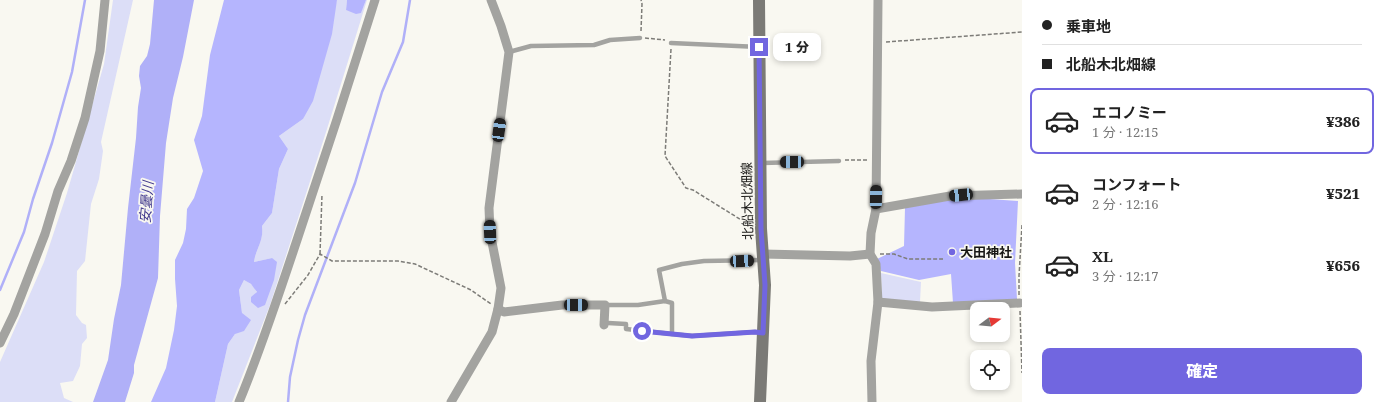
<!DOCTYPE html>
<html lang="ja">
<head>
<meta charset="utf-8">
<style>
	body { margin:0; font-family:"Noto Serif","Noto Sans JP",serif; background:#f6f6f6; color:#222; height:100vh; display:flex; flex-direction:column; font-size:15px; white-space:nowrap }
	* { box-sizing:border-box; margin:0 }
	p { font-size:13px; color:#767676 }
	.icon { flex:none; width:22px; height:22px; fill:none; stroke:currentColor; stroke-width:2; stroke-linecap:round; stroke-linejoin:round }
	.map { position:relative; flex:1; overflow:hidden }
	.sheet { display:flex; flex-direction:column; background:#fff; width:360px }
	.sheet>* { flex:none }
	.banner { display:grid; align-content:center; height:88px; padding:0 20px; background:#fff }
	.needle { width:26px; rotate:74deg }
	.controls { position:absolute; left:970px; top:302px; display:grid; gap:8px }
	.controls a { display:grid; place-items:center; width:40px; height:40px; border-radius:8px; background:#fff; box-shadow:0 2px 6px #0003; font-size:20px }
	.end { position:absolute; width:18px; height:18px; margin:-9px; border:5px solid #7166e0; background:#fff; box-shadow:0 0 0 2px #fff }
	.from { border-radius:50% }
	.bubble { position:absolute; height:28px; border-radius:8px; background:#fff; box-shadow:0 2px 6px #0003; font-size:13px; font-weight:800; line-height:28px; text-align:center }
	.car { position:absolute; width:12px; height:24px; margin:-12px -6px; border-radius:5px; box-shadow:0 0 3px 1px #0007; background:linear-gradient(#222 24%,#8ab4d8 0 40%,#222 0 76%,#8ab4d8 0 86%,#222 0) }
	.banner b { display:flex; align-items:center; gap:14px; height:38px; font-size:15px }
	.banner b+b { border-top:1px solid #e0e0e0 }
	.banner i { width:10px; height:10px; background:#222 }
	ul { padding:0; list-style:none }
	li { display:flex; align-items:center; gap:12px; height:66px; margin:0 8px 6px; padding:0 12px; border:2px solid transparent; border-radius:8px }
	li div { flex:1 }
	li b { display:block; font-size:15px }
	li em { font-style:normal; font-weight:800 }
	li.on { border-color:#7166e0 }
	li>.icon { width:36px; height:36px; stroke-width:1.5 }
	.action { display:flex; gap:8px; margin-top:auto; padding:8px 20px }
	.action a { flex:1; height:46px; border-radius:8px; background:#7166e0; color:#fff; font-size:16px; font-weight:800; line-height:46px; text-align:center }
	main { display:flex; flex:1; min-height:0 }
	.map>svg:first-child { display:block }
	.green { fill:#dcdef7 }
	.forest { fill:#b5b5fe }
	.water { fill:#b0b0f8 }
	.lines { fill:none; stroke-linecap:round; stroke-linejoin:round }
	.stream { stroke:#b0b0f8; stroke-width:2.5 }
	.path { stroke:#7d7c78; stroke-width:1.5; stroke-dasharray:4 2; stroke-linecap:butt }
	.lane { stroke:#a3a3a0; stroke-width:4.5 }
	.street { stroke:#a3a3a0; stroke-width:9 }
	.secondary { stroke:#7b7a76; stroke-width:12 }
	.route { stroke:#7166e0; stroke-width:5 }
	.poi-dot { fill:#7166e0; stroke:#f9f8f1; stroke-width:1.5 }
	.labels { text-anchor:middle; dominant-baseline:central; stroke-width:3.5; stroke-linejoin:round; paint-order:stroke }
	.street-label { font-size:13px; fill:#171614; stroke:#f9f8f1 }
	.poi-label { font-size:13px; font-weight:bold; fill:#171614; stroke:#f9f8f1; text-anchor:start }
	.water-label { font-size:14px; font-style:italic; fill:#433b8e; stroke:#f9f8f1 }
</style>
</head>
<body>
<main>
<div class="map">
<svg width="1022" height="402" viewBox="0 0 1022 402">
	<rect width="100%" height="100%" fill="#f9f8f1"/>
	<g class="green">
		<path d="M 113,0 L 133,0 L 101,142 L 103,151 L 99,179 L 91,204 L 85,261 L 77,271 L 76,315 L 82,323 L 86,325 L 87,338 L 82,344 L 80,366 L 73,381 L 60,383 L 64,398 L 73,402 L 0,402 L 0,362 L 44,262 L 67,193 L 104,64 Z"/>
		<path d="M 337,0 L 347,0 L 346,10 L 361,12 L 366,0 L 367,0 L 327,129 L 270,305 L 232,402 L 215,402 L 228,344 L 235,334 L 242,313 L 239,290 L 244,280 C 258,287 258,293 258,308 L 272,258 L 254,262 C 256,249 264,240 262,226 L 272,213 L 279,169 L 288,149 L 279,136 L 303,119 Z"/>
		<path d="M 881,273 L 921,282 L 920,302 L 882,299 Z"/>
	</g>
	<g class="forest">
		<path d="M 224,0 L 337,0 L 332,34 L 313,101 L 303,119 L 279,136 L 288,149 L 279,169 L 272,213 L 262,226 C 264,241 256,248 254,262 L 272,258 L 277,262 L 274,280 L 265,305 L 258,308 L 251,302 L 251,297 L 257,292 L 251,284 L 244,280 L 239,290 L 242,313 L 251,320 L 244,331 L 235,334 L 228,344 L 215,402 L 151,402 L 166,368 L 174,330 L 177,306 L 175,279 L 175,260 L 183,243 L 186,229 L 187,209 L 194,198 L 203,171 L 194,140 L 202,116 L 210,55 Z"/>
		<path d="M 347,0 L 366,0 L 361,13 L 356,14 L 346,10 Z"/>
		<path d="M 975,198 L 1018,201 L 1015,263 L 1017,299 L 953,303 L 951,274 L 919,280 L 881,271 L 877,259 L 904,246 L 905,208 L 935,202 Z"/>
	</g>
	<path class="water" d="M 154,0 L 194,0 L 183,57 L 173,98 L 166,143 L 160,216 L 158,278 L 134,365 L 134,373 L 125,402 L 93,402 L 108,360 L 114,319 L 121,285 L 128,208 L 136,138 L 138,107 L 141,88 L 139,76 L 140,66 L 147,56 L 150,44 Z"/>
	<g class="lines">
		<g class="stream">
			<path d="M 0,290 L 24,232 L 33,199 L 52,143 L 72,72 L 85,0"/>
			<path d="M 288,402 L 290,377 L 298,340 L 305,315 L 355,183 L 382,92 L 403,42 L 410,0"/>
		</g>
		<g class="path">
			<path d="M 641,31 L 642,4 L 641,0"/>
			<path d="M 645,38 L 665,40"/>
			<path d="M 886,42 L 1022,32"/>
			<path d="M 671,49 L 665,156 L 686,188 L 693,190 L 751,226"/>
			<path d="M 845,160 L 869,160"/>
			<path d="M 320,254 L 322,194"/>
			<path d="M 880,254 L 894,254 L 908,259 L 943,259"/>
			<path d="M 1019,295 L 1019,276 L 1022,225"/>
			<path d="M 285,304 L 308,275 L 320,254 L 332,261 L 398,261 L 415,264 L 471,290 L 491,304"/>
			<path d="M 1020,311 L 1022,373"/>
		</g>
		<g class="lane">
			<path d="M 671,43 L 759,47"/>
			<path d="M 509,52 L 531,46 L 594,45 L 610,40 L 640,38"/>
			<path d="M 762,163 L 839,161"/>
			<path d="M 665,301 L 659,270 L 682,264 L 704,261 L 762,260"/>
			<path d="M 605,305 L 638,305 L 665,301 L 672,303 L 672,334 L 692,336 L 755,332 L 762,333"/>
			<path d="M 608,323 L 626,324 L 626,329 L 672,334"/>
		</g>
		<g class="street">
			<path d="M 876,209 L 950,196 L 1022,194"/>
			<path d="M 763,254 L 850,256 L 870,254"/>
			<path d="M 878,302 L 932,307 L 1020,303"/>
			<path d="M 498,309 L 504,312 L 562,305 L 605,305 L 604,325"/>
			<path d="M 0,343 L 14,314 L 45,234 L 58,191 L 71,161 L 85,118 L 100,51 L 105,0"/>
			<path d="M 239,402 C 261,349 279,294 297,240 C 324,160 350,80 375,0"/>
			<path d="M 451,402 L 492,332 L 498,309 L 501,288 L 490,232 L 489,208 L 509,52 L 501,26 L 491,0"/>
			<path d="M 872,402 L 871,361 L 878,302 L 876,264 L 870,254 L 871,233 L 876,209 L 878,0"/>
		</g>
		<path class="secondary" d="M 759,0 L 761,229 L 765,285 L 760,402"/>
	</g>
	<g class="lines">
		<path class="route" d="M 642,331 L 692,336 L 755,332 L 763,333 L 765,285 L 761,229 L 759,47"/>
	</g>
	<circle class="poi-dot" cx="952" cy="252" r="4"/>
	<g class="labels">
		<g class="street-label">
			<text transform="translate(747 201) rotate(-91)">北船木北畑線</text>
		</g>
		<g class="poi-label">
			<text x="960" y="252">大田神社</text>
		</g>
		<g class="water-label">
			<text transform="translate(146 202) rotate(-85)">安曇川</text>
		</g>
	</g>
</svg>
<div class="controls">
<a><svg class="needle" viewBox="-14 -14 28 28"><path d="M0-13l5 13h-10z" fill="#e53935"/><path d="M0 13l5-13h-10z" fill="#767676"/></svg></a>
<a><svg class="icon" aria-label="locate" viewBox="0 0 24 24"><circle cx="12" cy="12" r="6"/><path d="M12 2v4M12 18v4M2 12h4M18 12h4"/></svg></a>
</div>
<i class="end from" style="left:642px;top:331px"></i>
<i class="end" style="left:759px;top:47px"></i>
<div class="bubble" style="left:773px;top:33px;width:48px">1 分</div>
<i class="car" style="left:499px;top:130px;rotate:8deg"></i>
<i class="car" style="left:792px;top:162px;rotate:269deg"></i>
<i class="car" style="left:961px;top:195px;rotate:264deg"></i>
<i class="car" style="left:876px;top:197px;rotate:1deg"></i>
<i class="car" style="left:490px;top:232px;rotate:358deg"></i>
<i class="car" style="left:742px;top:261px;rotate:87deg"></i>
<i class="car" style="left:576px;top:305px;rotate:90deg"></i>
</div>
<section class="sheet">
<div class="banner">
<b><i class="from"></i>乗車地</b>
<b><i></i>北船木北畑線</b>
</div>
<ul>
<li class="on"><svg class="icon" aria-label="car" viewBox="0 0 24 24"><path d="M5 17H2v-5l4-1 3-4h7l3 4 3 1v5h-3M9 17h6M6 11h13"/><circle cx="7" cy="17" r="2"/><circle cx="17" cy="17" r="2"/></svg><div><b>エコノミー</b><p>1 分 · 12:15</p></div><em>¥386</em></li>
<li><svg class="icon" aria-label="car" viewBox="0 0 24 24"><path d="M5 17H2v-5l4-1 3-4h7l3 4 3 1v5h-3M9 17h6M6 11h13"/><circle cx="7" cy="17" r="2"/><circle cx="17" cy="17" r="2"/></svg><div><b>コンフォート</b><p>2 分 · 12:16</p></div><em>¥521</em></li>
<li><svg class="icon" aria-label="car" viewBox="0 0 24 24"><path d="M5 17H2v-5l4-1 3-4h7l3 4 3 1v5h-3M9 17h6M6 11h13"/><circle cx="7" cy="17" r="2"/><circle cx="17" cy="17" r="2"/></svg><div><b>XL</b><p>3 分 · 12:17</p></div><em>¥656</em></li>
</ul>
<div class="action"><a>確定</a></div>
</section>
</main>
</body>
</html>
